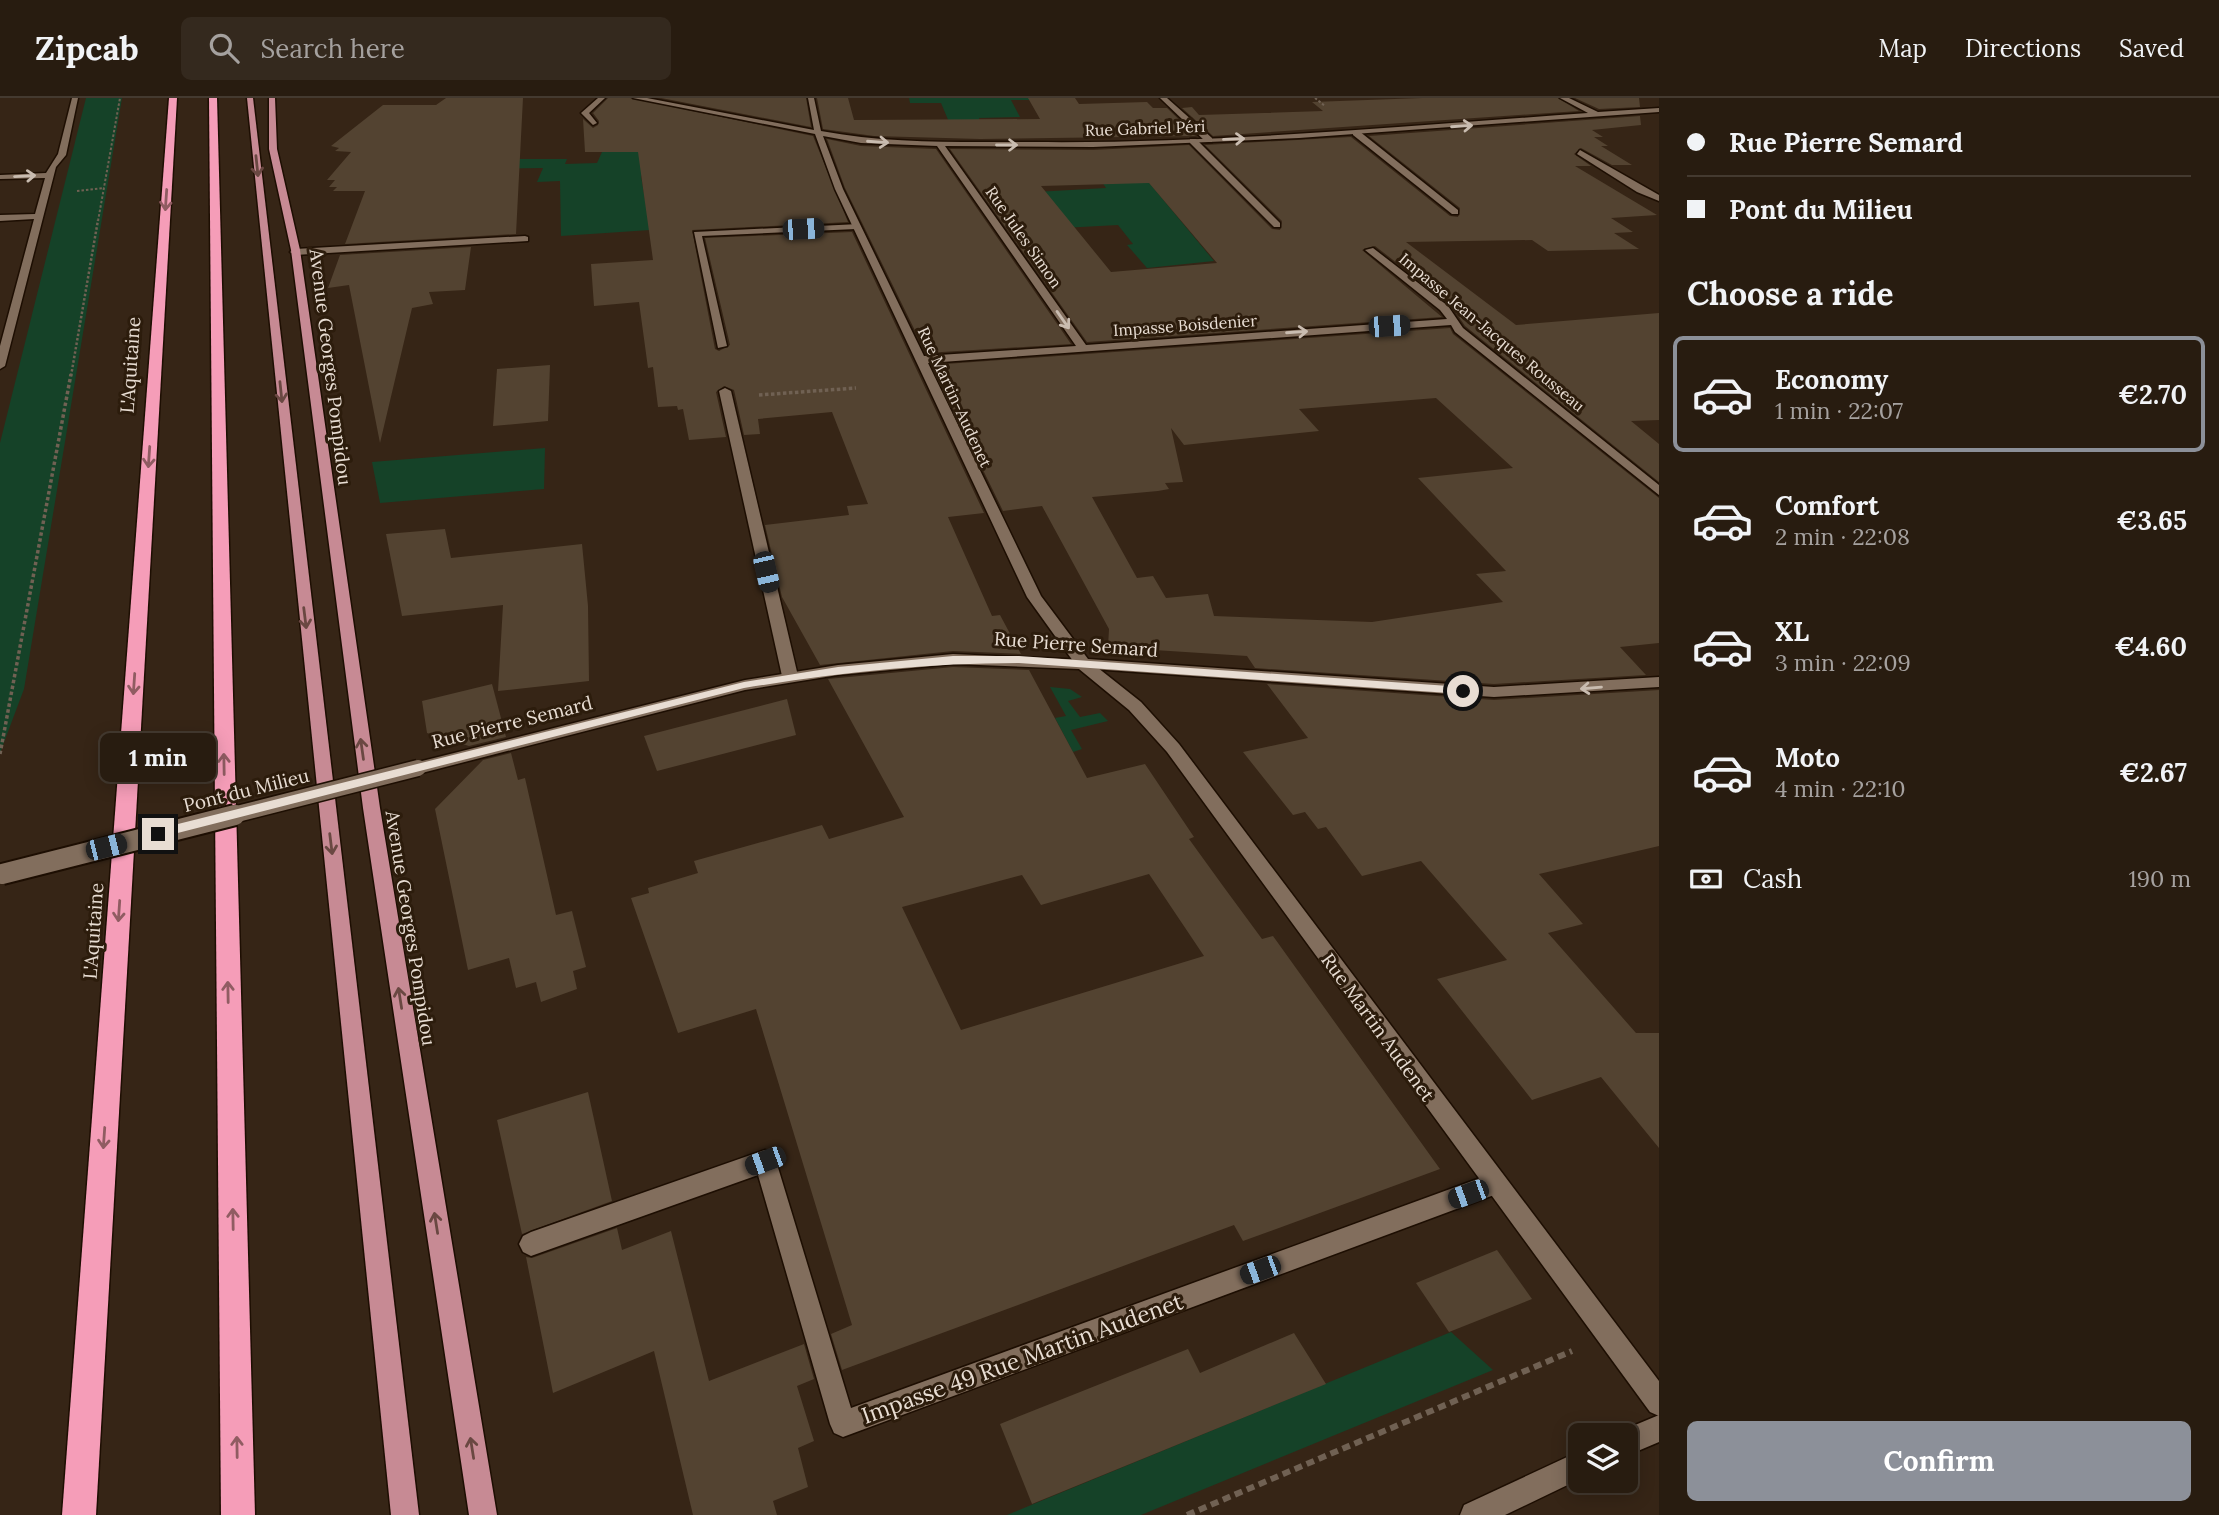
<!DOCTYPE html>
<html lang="en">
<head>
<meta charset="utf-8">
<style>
	body { margin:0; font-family:Lora,serif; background:#34291e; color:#f1f3f6; height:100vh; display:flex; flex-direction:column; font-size:26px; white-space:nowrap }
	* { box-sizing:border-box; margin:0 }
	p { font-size:23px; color:#a5a19f }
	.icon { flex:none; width:38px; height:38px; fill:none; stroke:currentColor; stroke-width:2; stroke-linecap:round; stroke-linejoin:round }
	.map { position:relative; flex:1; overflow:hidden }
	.sheet { display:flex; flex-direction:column; background:#281c10; width:560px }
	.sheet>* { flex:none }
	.guide { display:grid; align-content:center; height:154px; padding:0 28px; background:#281c10 }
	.tools { position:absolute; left:1568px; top:1325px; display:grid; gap:14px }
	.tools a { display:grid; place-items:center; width:70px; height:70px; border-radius:10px; background:#281c10; box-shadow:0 4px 18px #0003,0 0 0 2px #443a30; font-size:35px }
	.end { position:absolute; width:32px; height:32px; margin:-16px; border:9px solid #e8ddd3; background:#111; box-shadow:0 0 0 4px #111 }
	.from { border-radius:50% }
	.bubble { position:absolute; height:49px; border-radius:10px; background:#281c10; box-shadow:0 4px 18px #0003,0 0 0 2px #443a30; font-size:23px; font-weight:700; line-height:49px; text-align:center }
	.car { position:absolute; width:21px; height:42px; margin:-21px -10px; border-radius:9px; box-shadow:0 0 5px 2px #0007; background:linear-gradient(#222 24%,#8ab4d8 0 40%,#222 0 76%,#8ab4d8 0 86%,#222 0) }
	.guide b { display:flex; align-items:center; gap:24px; height:66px; font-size:26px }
	.guide b+b { border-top:2px solid #443a30 }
	.guide i { width:18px; height:18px; background:#f1f3f6 }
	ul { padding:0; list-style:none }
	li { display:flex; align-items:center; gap:21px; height:116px; margin:0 14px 10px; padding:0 14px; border:4px solid transparent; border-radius:10px }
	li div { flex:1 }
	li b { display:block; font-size:26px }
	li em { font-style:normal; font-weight:700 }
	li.on { border-color:#8c9099 }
	li>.icon { width:63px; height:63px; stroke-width:1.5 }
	h2 { padding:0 28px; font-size:32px; line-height:84px }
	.pay { display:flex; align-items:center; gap:18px; height:77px; padding:0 28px; font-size:26px }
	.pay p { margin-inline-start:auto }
	.cta { display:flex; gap:14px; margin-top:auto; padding:14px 28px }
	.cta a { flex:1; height:80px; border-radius:10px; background:#8c9099; color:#fff; font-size:28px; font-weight:700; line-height:80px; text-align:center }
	header { display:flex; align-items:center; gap:42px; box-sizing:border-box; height:98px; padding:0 35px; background:#281c10; border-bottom:2px solid #443a30 }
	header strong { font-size:33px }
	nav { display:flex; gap:38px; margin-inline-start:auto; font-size:24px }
	.search { width:490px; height:63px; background:#34291e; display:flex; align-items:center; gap:18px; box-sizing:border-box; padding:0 24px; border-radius:10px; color:#a5a19f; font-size:26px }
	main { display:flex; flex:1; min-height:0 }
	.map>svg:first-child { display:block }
	.green { fill:#154228 }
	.building { fill:#534331; fill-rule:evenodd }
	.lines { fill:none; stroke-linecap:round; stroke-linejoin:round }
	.service-casing { stroke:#1d0e02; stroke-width:3 }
	.minor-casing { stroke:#1d0e02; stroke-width:3 }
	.tertiary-casing { stroke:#1d0e02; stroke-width:3 }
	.primary-casing { stroke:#1d0e02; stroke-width:3 }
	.motorway-casing { stroke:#1d0e02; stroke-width:3 }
	.path-far3 { stroke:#706153; stroke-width:2; stroke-dasharray:2.5 2; stroke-linecap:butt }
	.path-far2 { stroke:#706153; stroke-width:2.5; stroke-dasharray:2.5 2; stroke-linecap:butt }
	.path-far1 { stroke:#706153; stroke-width:3.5; stroke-dasharray:3.5 2.5; stroke-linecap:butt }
	.path { stroke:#706153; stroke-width:6; stroke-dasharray:8 5; stroke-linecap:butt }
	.service { fill:#826e5d; fill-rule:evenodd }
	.minor { fill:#826e5d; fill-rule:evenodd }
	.tertiary { fill:#826e5d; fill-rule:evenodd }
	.primary { fill:#c78a94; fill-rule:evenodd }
	.motorway { fill:#f59db8; fill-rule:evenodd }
	.tertiary-bridge-far1-casing { stroke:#1d0e02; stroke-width:19; stroke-linecap:butt }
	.tertiary-bridge-casing { stroke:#1d0e02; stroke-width:24; stroke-linecap:butt }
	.tertiary-bridge-far1 { stroke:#826e5d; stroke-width:16 }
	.tertiary-bridge { stroke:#826e5d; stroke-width:20 }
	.oneway { stroke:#c9bcb0 }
	.oneway2 { stroke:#6a4842 }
	.oneway3 { stroke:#905c62 }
	.route { fill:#e8ddd3 }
	.labels { text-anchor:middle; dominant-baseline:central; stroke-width:6; stroke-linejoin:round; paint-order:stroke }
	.far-street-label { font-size:16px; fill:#e8ddd3; stroke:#2c1c0c }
	.street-label { font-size:19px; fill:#e8ddd3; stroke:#2c1c0c }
	.near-street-label { font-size:23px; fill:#e8ddd3; stroke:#2c1c0c }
</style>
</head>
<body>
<header>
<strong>Zipcab</strong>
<div class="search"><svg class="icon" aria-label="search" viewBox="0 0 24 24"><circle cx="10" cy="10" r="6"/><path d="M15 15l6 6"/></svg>Search here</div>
<nav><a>Map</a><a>Directions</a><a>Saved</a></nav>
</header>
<main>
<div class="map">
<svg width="1659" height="1417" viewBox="0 0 1659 1417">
	<rect width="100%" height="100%" fill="#362516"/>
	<g class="green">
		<path d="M 86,0 L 122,0 L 24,591 L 0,655 L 0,345 Z"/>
		<path d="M 909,0 L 1033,0 L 1035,2 L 1011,2 L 1020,19 L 979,20 L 980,24 L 949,24 L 941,5 L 910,5 Z"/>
		<path d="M 602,54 L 679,54 L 641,78 L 650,132 L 561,138 L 560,83 L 537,84 L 543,70 L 451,71 L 486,61 L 567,61 L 565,66 L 597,65 Z"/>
		<path d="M 1146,81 L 1214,163 L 1147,170 L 1127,147 L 1133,146 L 1118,127 L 1009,133 L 1035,94 L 1106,90 L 1102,84 Z"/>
		<path d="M 545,350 L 544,391 L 380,405 L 372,364 Z"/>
		<path d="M 1050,589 L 1070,591 L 1082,599 L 1068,603 L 1080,619 L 1100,615 L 1108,623 L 1071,632 L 1082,651 L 1073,654 L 1055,620 L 1066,618 Z"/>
		<path d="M 1451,1234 L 1493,1272 L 1141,1417 L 1007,1417 Z"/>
	</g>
	<g class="building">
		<path d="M 446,0 L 523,0 L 516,136 L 345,146 L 365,93 L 333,93 L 337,89 L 329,89 L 335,82 L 327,82 L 351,54 L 335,53 L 339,50 L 331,48 L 383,7 L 436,7 Z"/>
		<path d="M 608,0 L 630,0 L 813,38 L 848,124 L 692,132 L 715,251 L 719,253 L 730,247 L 705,140 L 852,134 L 984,415 L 948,419 L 992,518 L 1000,517 L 1021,556 L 953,553 L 820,567 L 782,499 L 765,427 L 849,417 L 847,408 L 868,406 L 832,314 L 758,321 L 760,336 L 744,337 L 734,292 L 724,288 L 716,294 L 726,339 L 689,342 L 683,311 L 678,312 L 677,308 L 658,309 L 653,269 L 648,270 L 639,204 L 594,208 L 591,166 L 653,162 L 638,54 L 585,54 L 583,21 L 593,30 L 598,27 L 599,23 L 593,15 Z"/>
		<path d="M 661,0 L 806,0 L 811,29 Z"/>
		<path d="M 817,0 L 848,0 L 854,22 L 1040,21 L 1028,0 L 1075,0 L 1079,6 L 1147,4 L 1153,10 L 1167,10 L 1196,38 L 980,41 L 874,38 L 823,31 Z"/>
		<path d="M 1422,0 L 1558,0 L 1579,13 L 1213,38 L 1182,10 L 1192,9 L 1199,17 L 1323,13 L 1312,4 Z"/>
		<path d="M 1575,0 L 1639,0 L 1640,9 L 1599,11 Z"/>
		<path d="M 1640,18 L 1641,27 L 1592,32 L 1603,39 L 1594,39 L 1608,48 L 1601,48 L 1632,67 L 1612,67 L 1581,50 L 1574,56 L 1591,68 L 1575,68 L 1657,117 L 1611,120 L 1633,134 L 1614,135 L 1639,151 L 1548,153 L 1532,142 L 1406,144 L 1516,227 L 1659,215 L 1659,322 L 1631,323 L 1659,346 L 1659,384 L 1465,228 L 1450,206 L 1375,148 L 1362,152 L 1442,219 L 1087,244 L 950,51 L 1093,52 L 1189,47 L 1272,131 L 1280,132 L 1282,123 L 1205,47 L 1351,39 L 1450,118 L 1458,119 L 1460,110 L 1369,38 ZM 1149,85 L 1217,165 L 1111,174 L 1041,88 Z"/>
		<path d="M 827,41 L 861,48 L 936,51 L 1071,246 L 926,255 L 845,90 Z"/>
		<path d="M 471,149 L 465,192 L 429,194 L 433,206 L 412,210 L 380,345 L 349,187 L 328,190 L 340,157 Z"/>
		<path d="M 1450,230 L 1453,236 L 1659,400 L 1659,545 L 1620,549 L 1646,577 L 1494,586 L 1255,570 L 1247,558 L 1108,549 L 1109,531 L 1042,408 L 1003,413 L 932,267 ZM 1436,300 L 1513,370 L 1418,380 L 1506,473 L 1476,476 L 1503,504 L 1372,524 L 1214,518 L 1208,496 L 1166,500 L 1153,478 L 1137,480 L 1092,399 L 1158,393 L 1169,391 L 1165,385 L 1183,384 L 1171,330 L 1184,347 L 1319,333 L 1299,311 Z"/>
		<path d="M 550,267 L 548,323 L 493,328 L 497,271 Z"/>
		<path d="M 445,431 L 451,460 L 582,446 L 588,508 L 589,583 L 498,593 L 503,507 L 402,518 L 386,436 Z"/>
		<path d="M 953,569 L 1029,572 L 1087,680 L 1145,666 L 1194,739 L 1189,741 L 1223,788 L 1262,841 L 1273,838 L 1440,1071 L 1243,1143 L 1234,1127 L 842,1272 L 831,1236 L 852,1227 L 756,911 L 678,935 L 631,800 L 649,795 L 648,790 L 698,775 L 694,763 L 822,727 L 829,741 L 904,719 L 828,581 ZM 1149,776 L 1204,858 L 961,932 L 902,809 L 1022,777 L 1041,807 Z"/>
		<path d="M 492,586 L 506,639 L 469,648 L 427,635 L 422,603 Z"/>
		<path d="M 1267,586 L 1494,602 L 1659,592 L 1659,748 L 1539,776 L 1583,826 L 1548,835 L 1636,935 L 1659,935 L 1659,1050 L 1601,979 L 1532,1002 L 1437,881 L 1507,862 L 1421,763 L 1362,778 L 1326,729 L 1318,731 L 1305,714 L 1293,717 L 1243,654 L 1308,640 Z"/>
		<path d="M 787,601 L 796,637 L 657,673 L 644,638 Z"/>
		<path d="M 511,655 L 518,682 L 525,680 L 556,817 L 572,813 L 586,869 L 573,873 L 577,891 L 541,904 L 536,884 L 516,890 L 509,860 L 468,872 L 435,711 L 483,662 Z"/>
		<path d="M 588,994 L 612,1103 L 522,1136 L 497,1022 Z"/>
		<path d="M 617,1130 L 622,1152 L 671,1133 L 709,1283 L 804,1246 L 814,1281 L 797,1288 L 814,1343 L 798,1350 L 808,1389 L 773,1403 L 777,1417 L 693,1417 L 654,1253 L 553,1295 L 526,1159 L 532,1160 Z"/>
		<path d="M 1497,1152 L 1532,1201 L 1449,1234 L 1416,1185 Z"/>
		<path d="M 1294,1235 L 1326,1286 L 1032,1406 L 1000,1326 L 1188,1251 L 1200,1275 Z"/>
	</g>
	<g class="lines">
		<g class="service-casing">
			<g id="service">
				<path d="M 1160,0 L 1167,0 L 1212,40 L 1212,44 L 1206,44 Z"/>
				<path d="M 1353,33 L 1359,33 L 1458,112 L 1458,116 L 1452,116 L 1353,37 Z"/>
				<path d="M 1190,41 L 1196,41 L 1280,125 L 1280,129 L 1274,129 L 1190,45 Z"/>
				<path d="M 859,126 L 856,131 L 702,138 L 727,248 L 718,250 L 694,134 Z"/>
				<path d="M 525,138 L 528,139 L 528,143 L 295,157 L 290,154 L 295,151 Z"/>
				<path d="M 1659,1317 L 1659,1344 L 1626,1358 L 1626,1337 L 1616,1335 Z"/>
				<path d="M 1580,1353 L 1580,1381 L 1505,1417 L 1460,1417 L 1464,1407 Z"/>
			</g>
		</g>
		<g class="minor-casing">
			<g id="minor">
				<path d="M 72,0 L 78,0 L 66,57 L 56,69 L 5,268 L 0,271 L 0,248 L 34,121 L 0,123 L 0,117 L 35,116 L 45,80 L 0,81 L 0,77 L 46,75 L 58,56 Z"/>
				<path d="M 598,0 L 605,0 L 589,15 L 597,25 L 593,27 L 581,15 Z"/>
				<path d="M 633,0 L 647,0 L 814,32 L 808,0 L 814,0 L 821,33 C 891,46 962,44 1033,44 C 1218,46 1403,28 1588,15 L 1560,0 L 1569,0 L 1598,14 L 1659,10 L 1659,14 L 1299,40 L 1093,49 L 945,48 L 1086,247 L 1447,221 L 1440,212 L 1365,152 L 1373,150 L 1448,208 L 1463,230 L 1659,387 L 1659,397 L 1455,234 L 1451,227 L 928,265 L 1041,498 L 1088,561 L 1494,589 L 1659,579 L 1659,589 L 1494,599 L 1078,570 L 1027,499 L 835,91 L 815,36 ZM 823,38 L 861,45 L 937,48 L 1076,248 L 924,258 L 843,91 Z"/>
				<path d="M 1580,52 L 1659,97 L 1659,103 L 1637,94 L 1577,56 Z"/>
				<path d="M 725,290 L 731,293 L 798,578 L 790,583 L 782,578 L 719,293 Z"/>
				<path d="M 765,1052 L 773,1055 L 776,1063 L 851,1310 L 1494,1075 L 1502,1078 L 1506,1086 L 1502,1094 L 1494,1097 L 843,1339 L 834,1335 L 830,1326 L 758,1077 L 531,1158 L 523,1154 L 519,1146 L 523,1138 L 531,1134 Z"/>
			</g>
		</g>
		<g class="tertiary-casing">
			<path id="tertiary" d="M 953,556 L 1088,562 L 1141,604 L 1179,646 L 1659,1283 L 1659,1318 L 1650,1314 L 1167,654 L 1129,612 L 1079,571 L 953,566 L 838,577 L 745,592 L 418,676 L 410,670 L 418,664 L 745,582 L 838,567 Z"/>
		</g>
		<g class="primary-casing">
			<g id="primary">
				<path d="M 247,0 L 253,0 L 419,1417 L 391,1417 Z"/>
				<path d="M 269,0 L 275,0 L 277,51 L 300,152 L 380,710 L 497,1417 L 469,1417 L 363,710 L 291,152 L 269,51 Z"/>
			</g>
		</g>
		<g class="motorway-casing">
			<g id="motorway">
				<path d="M 169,0 L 177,0 L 96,1417 L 62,1417 Z"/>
				<path d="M 209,0 L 217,0 L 255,1417 L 221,1417 Z"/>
			</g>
		</g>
		<g class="path-far3">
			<path d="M 1315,0 L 1325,8"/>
			<path d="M 77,93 L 104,90"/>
			<path d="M 98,123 L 120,0"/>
		</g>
		<path class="path-far2" d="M 71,278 L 98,122"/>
		<g class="path-far1">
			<path d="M 759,297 L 856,290"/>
			<path d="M 0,656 L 71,276"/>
		</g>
		<path class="path" d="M 1187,1417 L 1572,1253"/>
		<use href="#service" class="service"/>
		<use href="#minor" class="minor"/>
		<use href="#tertiary" class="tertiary"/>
		<use href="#primary" class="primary"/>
		<use href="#motorway" class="motorway"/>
		<g class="tertiary-bridge-far1-casing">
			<path id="tertiary-bridge-far1" d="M 229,718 L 418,670"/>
		</g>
		<g class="tertiary-bridge-casing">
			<path id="tertiary-bridge" d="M 2,776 L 235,717"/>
		</g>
		<use href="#tertiary-bridge-far1" class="tertiary-bridge-far1"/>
		<use href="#tertiary-bridge" class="tertiary-bridge"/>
	</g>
	<defs><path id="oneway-shaft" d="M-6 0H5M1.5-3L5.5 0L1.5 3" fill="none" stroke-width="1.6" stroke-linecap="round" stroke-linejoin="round" transform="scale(1.75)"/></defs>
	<g class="oneway">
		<use href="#oneway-shaft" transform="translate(1462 28) rotate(-4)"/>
		<use href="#oneway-shaft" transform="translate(1234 41) rotate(-2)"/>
		<use href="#oneway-shaft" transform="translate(878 44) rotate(4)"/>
		<use href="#oneway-shaft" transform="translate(1007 47)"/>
		<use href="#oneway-shaft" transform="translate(25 78) rotate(-3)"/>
		<use href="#oneway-shaft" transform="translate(1063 222) rotate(55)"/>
		<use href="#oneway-shaft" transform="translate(1297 234) rotate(-4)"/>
		<use href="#oneway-shaft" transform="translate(1591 590) rotate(175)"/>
	</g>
	<g class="oneway2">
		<use href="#oneway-shaft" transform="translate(257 68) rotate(84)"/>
		<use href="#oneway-shaft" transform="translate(281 294) rotate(84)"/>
		<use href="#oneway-shaft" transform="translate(305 520) rotate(83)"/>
		<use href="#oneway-shaft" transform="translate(362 651) rotate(-98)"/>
		<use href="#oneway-shaft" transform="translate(331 746) rotate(83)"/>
		<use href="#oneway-shaft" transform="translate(400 900) rotate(-99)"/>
		<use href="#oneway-shaft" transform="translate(436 1125) rotate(-99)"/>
		<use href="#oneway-shaft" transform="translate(472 1350) rotate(-99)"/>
	</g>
	<g class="oneway3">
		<use href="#oneway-shaft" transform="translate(166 102) rotate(94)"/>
		<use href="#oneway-shaft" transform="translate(149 359) rotate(94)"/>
		<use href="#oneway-shaft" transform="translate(134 586) rotate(94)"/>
		<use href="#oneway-shaft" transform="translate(224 666) rotate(-91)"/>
		<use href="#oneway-shaft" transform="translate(119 813) rotate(94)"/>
		<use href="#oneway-shaft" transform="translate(228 894) rotate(-91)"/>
		<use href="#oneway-shaft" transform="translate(104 1040) rotate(94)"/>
		<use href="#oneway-shaft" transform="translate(233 1121) rotate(-91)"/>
		<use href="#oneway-shaft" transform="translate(237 1349) rotate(-91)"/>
	</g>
	<path class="route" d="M 953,558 L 1019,558 L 1463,589 L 1468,593 L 1463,596 L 1019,565 C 926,565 836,575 744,590 L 158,740 L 152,736 L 158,731 L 744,584 L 838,569 Z"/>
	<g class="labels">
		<g class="far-street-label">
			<text transform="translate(1145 30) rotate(-2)">Rue Gabriel Péri</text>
			<text transform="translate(1024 139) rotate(55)">Rue Jules Simon</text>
			<text transform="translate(1185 227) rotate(-4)">Impasse Boisdenier</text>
			<text transform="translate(1492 234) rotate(40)">Impasse Jean-Jacques Rousseau</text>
			<text transform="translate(955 299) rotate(65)">Rue Martin-Audenet</text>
		</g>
		<g class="street-label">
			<text transform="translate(130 267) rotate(-86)">L'Aquitaine</text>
			<text transform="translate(331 269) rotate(83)">Avenue Georges Pompidou</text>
			<text transform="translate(1076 546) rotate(4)">Rue Pierre Semard</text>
			<text transform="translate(512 624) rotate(-14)">Rue Pierre Semard</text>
			<text transform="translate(246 692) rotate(-14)">Pont du Milieu</text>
			<text transform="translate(411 830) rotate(81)">Avenue Georges Pompidou</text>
			<text transform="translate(93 833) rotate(-86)">L'Aquitaine</text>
			<text transform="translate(1378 929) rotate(54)">Rue Martin Audenet</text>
		</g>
		<g class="near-street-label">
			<text transform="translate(1022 1260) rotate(-20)">Impasse 49 Rue Martin Audenet</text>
		</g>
	</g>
</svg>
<div class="tools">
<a><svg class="icon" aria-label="layers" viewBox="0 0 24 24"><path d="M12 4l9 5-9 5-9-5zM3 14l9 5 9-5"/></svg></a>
</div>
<i class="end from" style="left:1463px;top:593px"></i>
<i class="end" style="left:158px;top:736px"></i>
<div class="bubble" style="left:100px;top:635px;width:116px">1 min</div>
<i class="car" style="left:803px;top:131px;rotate:87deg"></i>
<i class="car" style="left:1389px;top:228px;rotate:86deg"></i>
<i class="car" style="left:766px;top:474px;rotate:167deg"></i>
<i class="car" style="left:106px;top:749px;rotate:76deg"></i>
<i class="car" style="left:765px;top:1063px;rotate:250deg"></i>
<i class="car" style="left:1468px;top:1096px;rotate:250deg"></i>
<i class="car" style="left:1260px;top:1172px;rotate:250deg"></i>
</div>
<section class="sheet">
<div class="guide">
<b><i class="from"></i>Rue Pierre Semard</b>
<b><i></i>Pont du Milieu</b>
</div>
<h2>Choose a ride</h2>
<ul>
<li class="on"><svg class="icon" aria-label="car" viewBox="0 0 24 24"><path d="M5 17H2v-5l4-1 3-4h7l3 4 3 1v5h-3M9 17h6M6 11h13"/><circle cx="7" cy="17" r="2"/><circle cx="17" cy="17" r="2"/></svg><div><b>Economy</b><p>1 min · 22:07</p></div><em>€2.70</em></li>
<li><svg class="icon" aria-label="car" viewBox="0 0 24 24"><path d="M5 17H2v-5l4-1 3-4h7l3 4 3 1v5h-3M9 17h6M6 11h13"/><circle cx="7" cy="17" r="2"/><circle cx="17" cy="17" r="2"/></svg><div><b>Comfort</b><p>2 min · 22:08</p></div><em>€3.65</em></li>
<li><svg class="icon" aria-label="car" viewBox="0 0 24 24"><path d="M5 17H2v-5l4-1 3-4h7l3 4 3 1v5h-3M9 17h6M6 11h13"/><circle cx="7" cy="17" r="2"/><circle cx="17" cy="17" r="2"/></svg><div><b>XL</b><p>3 min · 22:09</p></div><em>€4.60</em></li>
<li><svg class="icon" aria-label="car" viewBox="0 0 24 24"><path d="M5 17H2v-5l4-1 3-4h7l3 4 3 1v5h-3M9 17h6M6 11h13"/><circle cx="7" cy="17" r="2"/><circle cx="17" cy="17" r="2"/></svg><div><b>Moto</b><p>4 min · 22:10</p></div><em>€2.67</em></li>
</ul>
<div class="pay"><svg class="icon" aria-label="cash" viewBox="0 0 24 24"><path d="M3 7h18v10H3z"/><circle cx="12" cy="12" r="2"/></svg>Cash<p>190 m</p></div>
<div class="cta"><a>Confirm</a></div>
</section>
</main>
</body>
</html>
